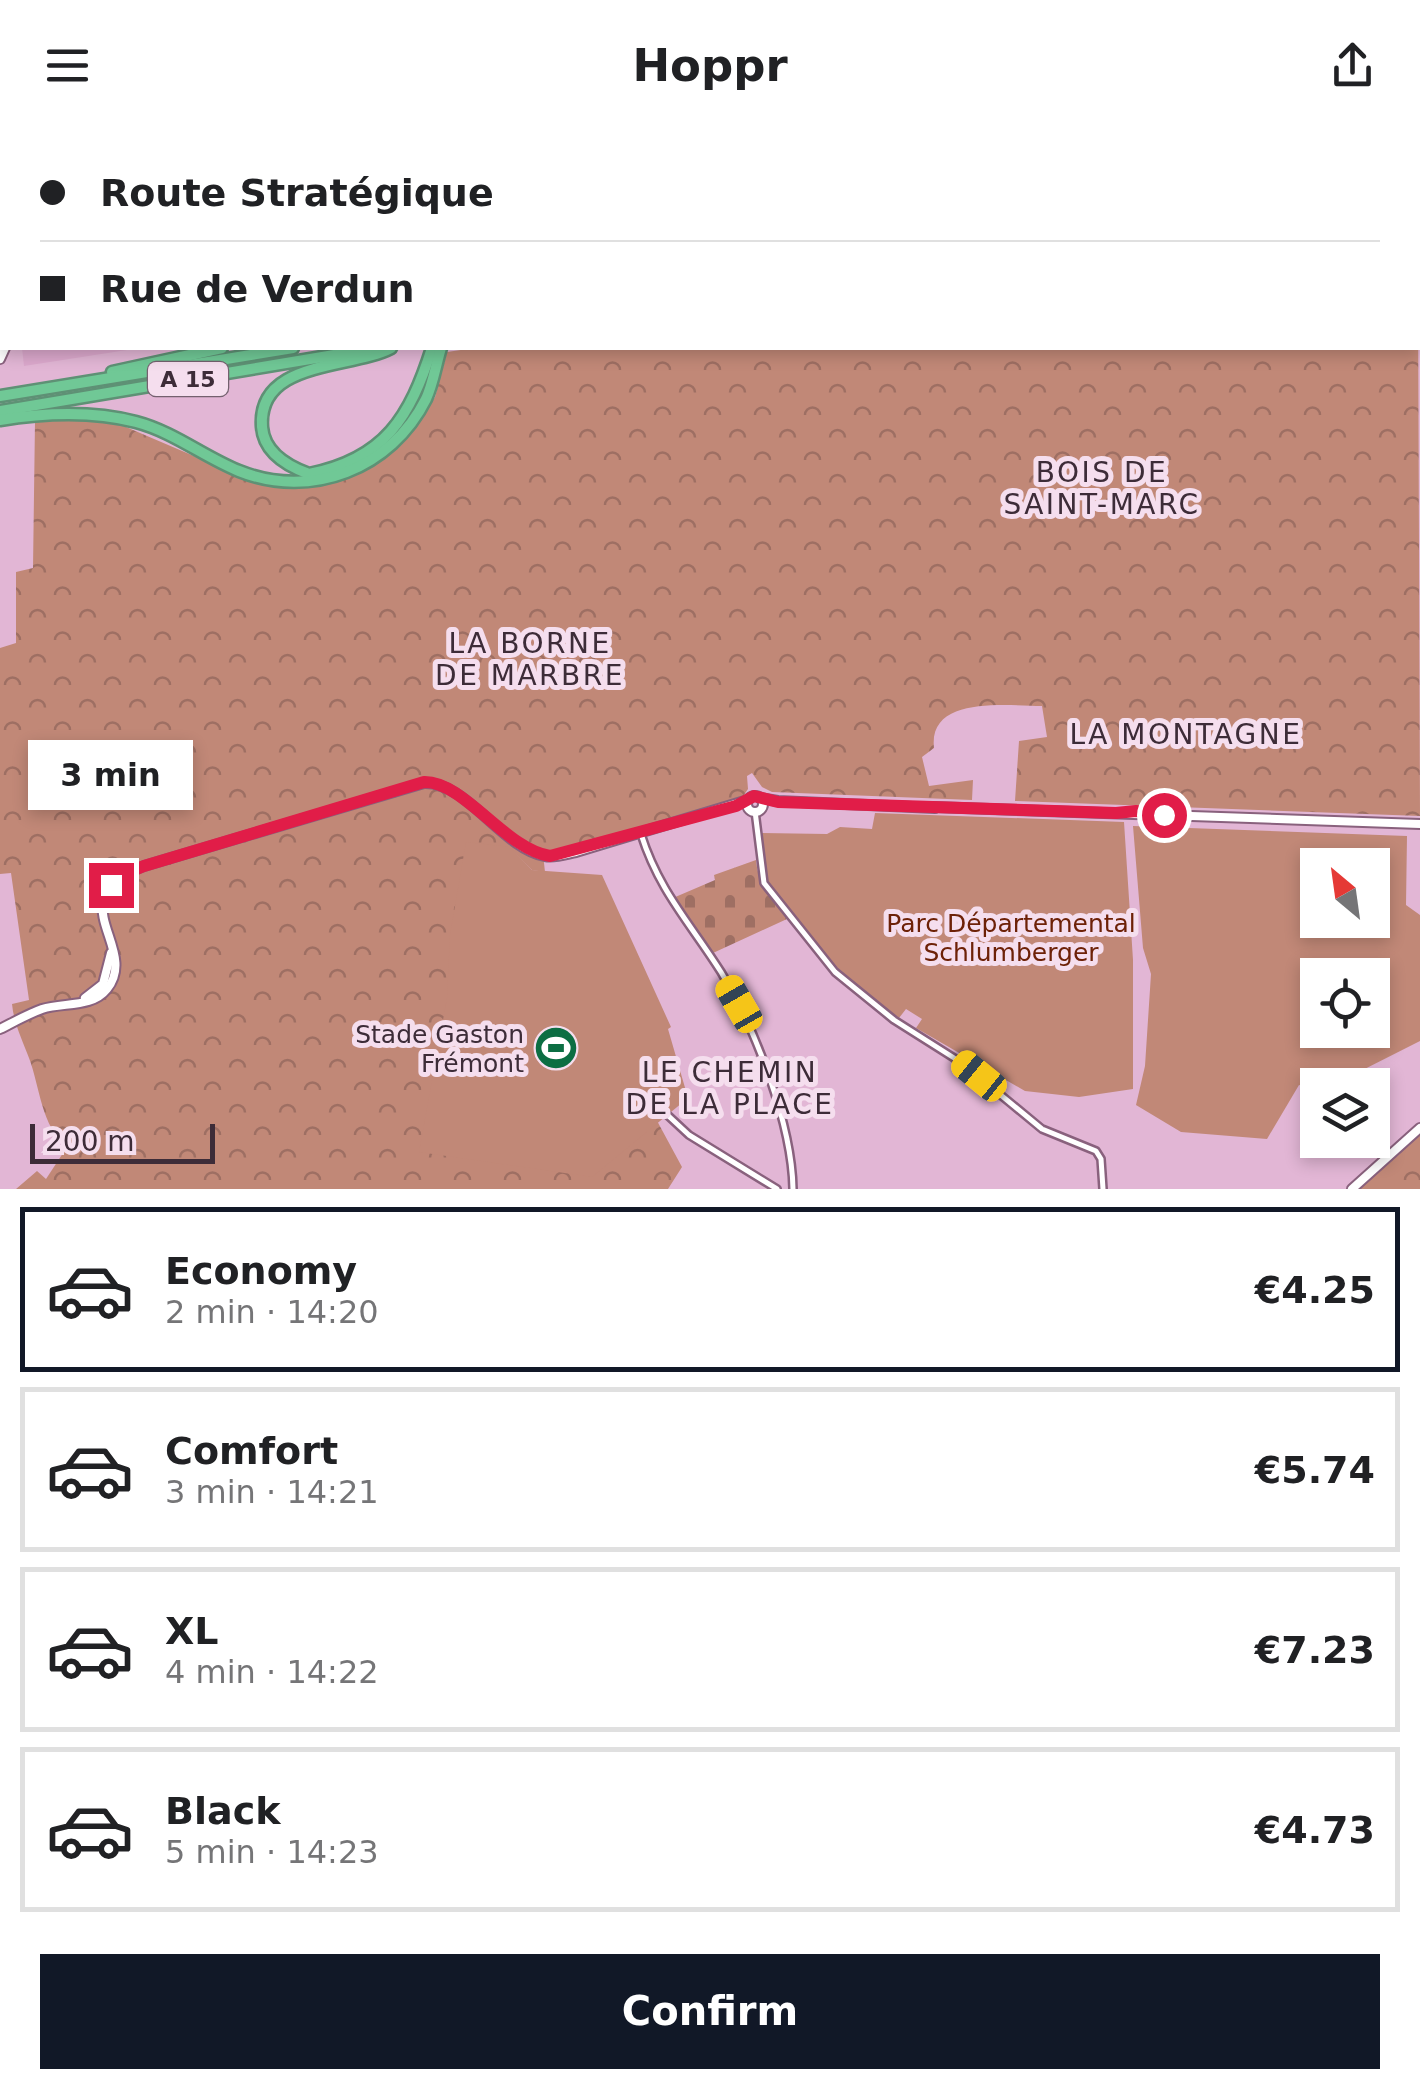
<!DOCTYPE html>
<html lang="en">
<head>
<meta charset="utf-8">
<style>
	body { margin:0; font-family:"DejaVu Sans",sans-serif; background:#f2f2f2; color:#202124; height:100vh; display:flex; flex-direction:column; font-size:38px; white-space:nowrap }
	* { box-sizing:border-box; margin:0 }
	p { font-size:32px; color:#757577 }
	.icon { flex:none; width:55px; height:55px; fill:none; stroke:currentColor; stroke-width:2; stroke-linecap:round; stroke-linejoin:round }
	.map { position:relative; height:1059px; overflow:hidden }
	.sheet { display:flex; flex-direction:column; background:#fff; flex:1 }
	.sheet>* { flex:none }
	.top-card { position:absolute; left:0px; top:0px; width:1420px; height:220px; box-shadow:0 5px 15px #0003; display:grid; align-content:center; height:220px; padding:0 40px; background:#fff }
	.needle { width:65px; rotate:331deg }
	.fabs { position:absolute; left:1300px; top:718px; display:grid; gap:20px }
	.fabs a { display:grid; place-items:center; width:90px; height:90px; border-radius:0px; background:#fff; box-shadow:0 5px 15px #0003; font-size:50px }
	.scale { position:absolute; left:30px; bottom:25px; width:185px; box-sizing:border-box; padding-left:10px; border:5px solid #3d2c38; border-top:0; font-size:28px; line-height:35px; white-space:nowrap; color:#3d2c38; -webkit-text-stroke:8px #f5deee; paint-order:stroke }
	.end { position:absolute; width:45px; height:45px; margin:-22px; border:12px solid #e11d48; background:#fff; box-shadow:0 0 0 5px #fff }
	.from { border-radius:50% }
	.bubble { position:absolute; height:70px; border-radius:0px; background:#fff; box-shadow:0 5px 15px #0003; font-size:32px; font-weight:600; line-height:70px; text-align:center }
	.car { position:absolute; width:30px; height:60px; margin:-30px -15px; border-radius:12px; box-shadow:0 0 8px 2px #0007; background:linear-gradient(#f5c518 24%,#345 0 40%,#f5c518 0 76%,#345 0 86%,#f5c518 0) }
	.top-card b { display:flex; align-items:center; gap:35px; height:95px; font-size:38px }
	.top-card b+b { border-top:2px solid #e0e0e0 }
	.top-card i { width:25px; height:25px; background:#202124 }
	ul { padding:18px 0 0; list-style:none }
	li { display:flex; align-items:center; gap:30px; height:165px; margin:0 20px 15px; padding:0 20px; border:5px solid #e0e0e0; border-radius:0px }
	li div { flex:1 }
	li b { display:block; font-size:38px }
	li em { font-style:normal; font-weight:600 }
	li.active { border-color:#111827 }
	li>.icon { width:90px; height:90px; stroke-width:1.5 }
	.button { display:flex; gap:20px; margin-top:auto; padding:20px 40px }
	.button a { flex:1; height:115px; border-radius:0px; background:#111827; color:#fff; font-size:40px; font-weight:600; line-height:115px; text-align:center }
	header { display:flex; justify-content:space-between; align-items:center; height:130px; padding:0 40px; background:#fff; font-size:45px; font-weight:600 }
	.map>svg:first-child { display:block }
	.built { fill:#dba8cc }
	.forest { fill:url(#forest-crowns) }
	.cemetery { fill:url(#cemetery-stones) }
	.park { fill:#c18877; fill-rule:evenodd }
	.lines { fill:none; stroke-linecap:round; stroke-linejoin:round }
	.minor-casing { stroke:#89617d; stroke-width:10 }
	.tertiary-casing { stroke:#89617d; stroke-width:12 }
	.secondary-casing { stroke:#89617d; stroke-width:12 }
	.motorway-casing { stroke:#5e9175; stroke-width:15 }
	.minor { stroke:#fff; stroke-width:5 }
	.tertiary { stroke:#fff; stroke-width:8 }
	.secondary { stroke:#fff; stroke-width:8 }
	.motorway { stroke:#70c896; stroke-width:10 }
	.route { stroke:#e11d48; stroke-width:12 }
	.labels { text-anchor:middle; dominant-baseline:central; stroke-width:10; stroke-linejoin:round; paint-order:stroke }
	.shield { fill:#f5deee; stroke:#74616f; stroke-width:2.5 }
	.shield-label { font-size:22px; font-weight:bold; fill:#3d2c38 }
	.park-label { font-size:25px; fill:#6d2107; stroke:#f5deee }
	.poi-label { font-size:25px; fill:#3d2c38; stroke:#f5deee; text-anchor:end }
	.neighbourhood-label { font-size:28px; letter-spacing:2.5px; fill:#3d2c38; stroke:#f5deee }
</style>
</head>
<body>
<header><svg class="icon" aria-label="menu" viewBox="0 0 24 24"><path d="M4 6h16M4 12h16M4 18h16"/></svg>Hoppr<svg class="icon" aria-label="share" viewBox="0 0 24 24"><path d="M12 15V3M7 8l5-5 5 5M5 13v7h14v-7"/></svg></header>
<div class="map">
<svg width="1420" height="1059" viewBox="0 0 1420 1059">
	<defs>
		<pattern id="forest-crowns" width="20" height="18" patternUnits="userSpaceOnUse" patternTransform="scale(2.5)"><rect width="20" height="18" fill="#c18877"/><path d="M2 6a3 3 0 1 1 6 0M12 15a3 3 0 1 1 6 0" fill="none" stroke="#9e6f63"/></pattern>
		<pattern id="cemetery-stones" width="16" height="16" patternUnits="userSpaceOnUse" patternTransform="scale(2.5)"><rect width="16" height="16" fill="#c18877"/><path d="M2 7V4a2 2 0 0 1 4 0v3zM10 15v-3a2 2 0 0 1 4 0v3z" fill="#9e6f63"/></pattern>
	</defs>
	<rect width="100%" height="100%" fill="#e2b6d5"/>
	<g class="built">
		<path d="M 0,0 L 103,2 L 2,2 L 0,126 Z"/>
		<path d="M 543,0 L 902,0 L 903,2 L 542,2 Z"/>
		<path d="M 1079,0 L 1386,0 L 1387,2 L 1071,2 Z"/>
		<path d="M 22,218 L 140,218 L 24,236 Z"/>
	</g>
	<g class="forest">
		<path d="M 278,0 L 543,0 L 298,2 Z"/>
		<path d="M 1418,151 L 1420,686 L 1015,671 L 1019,611 L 1047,607 L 1042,576 C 1008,576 928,565 934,618 L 922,627 L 929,656 L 973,650 L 972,670 L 772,662 L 762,657 L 752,643 L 747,646 L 748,659 L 741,669 L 543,724 L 545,742 L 532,740 L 509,717 L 682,1037 L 668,1059 L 16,1059 L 37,1041 L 46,1049 L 67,1017 C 41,996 40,957 29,928 C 22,909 14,894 12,874 L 29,870 L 11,743 L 0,744 L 0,518 L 16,513 L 16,442 L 33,438 L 35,291 L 112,291 L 229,341 L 292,359 L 339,349 L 376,331 L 414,300 L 435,267 L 447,222 L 474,218 L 1418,218 Z"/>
		<path d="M 1420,1002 L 1420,1059 L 1359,1059 Z"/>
	</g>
	<path class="cemetery" d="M 756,730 C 758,755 772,769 787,789 L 713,823 L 673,768 L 715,750 L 714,745 Z"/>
	<g class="park">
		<path d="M 875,683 L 1124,692 L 1133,830 L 1133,959 L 1079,967 L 1025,961 L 916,898 L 922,889 L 906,879 L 899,888 C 860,864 784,791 766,749 C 761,736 761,717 759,703 L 827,704 L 840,697 L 872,699 Z"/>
		<path d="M 1133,696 L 1407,706 L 1406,775 L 1420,785 L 1420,911 L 1333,955 L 1318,955 L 1317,960 L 1299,955 L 1267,1009 L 1181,1002 L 1136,975 L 1145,936 L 1151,844 L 1143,818 ZM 1318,735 L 1372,735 L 1372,790 L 1318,790 ZM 1318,845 L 1372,845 L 1372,900 L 1318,900 Z"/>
		<path d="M 466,712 L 510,717 L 532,740 L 602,745 L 671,897 L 668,899 L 688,968 L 592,1047 L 419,1022 L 447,868 L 450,805 Z"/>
	</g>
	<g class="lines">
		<g class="minor-casing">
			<g id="minor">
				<path d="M 949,0 L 949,2"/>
				<path d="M 962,0 L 963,2"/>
				<path d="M 1009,0 L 1010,2"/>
				<path d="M 1048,2 L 1056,0"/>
				<path d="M 0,132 L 2,132"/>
				<path d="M 755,681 L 764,753 L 835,842 L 894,890 L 962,933 L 1042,999 L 1096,1021 L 1101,1029 L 1103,1059"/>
				<path d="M 641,704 C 659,761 690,793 721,842 C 755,898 792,994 793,1059"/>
				<path d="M 661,979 L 689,1005 L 777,1059"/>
			</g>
		</g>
		<g class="tertiary-casing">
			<g id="tertiary">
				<path d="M 0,229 L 5,218"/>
				<circle cx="755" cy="674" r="8"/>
				<path d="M 760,668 L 778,671 L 935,678"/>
				<path d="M 933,677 L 1420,694"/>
				<path d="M 85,868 L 103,854 L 111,823"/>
				<path d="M 0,899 C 14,892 28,884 42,879 C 64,872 92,878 107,859 C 141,817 56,770 144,736 L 424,653 C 466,651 503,719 545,726 C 555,728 566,724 576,722 L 748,670"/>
				<path d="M 1352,1059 L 1420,998"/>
			</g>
		</g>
		<g class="secondary-casing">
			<g id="secondary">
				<path d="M 12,0 L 15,2"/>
				<path d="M 118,0 L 172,2"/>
				<path d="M 48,2 L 49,0"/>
				<path d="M 546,2 L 547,0"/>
				<path d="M 1073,2 L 1077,0"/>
				<path d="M 1085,2 L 1089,0"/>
			</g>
		</g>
		<g class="motorway-casing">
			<g id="motorway">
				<path d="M 1418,117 L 1420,117"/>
				<path d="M 1418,127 L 1420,127"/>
				<path d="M 1418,140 L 1420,140"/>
				<path d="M 391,218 C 351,239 257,230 262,297 C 264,323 287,336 309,344 C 385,329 410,287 432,218"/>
				<path d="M 112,242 L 222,218"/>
				<path d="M 0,266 L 293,218"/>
				<path d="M 0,281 L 376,218"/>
				<path d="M 0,290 C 43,283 94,281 136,292 C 174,302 204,327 239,341 C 311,370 391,339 426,269 C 433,254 436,234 441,218"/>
			</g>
		</g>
		<use href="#minor" class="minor"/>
		<use href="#tertiary" class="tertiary"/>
		<use href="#secondary" class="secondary"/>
		<use href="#motorway" class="motorway"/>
	</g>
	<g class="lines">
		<path class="route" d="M 111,755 L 122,745 L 144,736 L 424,652 C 464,651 506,720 550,726 L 736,676 L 754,666 L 778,672 L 1116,683 L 1136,681 L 1164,685"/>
	</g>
	<defs>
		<g id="stadium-disc" transform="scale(2.25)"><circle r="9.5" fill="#0c6e43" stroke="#f5deee"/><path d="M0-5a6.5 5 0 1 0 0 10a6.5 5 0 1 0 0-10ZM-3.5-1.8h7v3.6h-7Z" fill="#fff"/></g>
	</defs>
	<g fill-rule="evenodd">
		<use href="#stadium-disc" x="556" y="918"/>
	</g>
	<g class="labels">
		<rect class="shield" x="148" y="232" width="80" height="34" rx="8"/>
		<g class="shield-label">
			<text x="188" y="249">A 15</text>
		</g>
		<g class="park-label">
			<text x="1011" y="793">Parc Départemental<tspan x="1011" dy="29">Schlumberger</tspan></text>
		</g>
		<g class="poi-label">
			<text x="524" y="904">Stade Gaston<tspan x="524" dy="29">Frémont</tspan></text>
		</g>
		<g class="neighbourhood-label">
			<text x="1102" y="342">BOIS DE<tspan x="1102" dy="32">SAINT-MARC</tspan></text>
			<text x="530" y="513">LA BORNE<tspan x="530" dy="32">DE MARBRE</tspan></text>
			<text x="1186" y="604">LA MONTAGNE</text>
			<text x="730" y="942">LE CHEMIN<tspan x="730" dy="32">DE LA PLACE</tspan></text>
		</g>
	</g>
</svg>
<div class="fabs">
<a><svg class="needle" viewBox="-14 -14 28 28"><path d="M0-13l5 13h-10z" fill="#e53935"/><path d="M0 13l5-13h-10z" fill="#757577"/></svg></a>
<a><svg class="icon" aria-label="locate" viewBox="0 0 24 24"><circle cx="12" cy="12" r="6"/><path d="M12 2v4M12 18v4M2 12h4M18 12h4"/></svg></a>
<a><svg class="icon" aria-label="layers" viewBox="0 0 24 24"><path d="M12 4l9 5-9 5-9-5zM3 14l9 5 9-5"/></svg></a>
</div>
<div class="scale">200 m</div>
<i class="end from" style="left:1164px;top:685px"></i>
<i class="end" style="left:111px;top:755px"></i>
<div class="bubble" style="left:28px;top:610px;width:165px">3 min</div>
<i class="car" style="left:739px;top:874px;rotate:330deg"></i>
<i class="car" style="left:979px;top:946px;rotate:309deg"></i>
<div class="top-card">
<b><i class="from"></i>Route Stratégique</b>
<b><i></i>Rue de Verdun</b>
</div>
</div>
<section class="sheet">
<ul>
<li class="active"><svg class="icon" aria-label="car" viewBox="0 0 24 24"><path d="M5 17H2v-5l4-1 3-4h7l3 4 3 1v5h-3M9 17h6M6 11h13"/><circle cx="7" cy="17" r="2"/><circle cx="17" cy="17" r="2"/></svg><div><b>Economy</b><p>2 min · 14:20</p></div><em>€4.25</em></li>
<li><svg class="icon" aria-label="car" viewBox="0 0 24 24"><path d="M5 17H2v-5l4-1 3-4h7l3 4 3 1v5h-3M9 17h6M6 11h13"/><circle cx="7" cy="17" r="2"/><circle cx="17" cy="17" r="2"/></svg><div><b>Comfort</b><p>3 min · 14:21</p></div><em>€5.74</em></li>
<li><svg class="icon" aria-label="car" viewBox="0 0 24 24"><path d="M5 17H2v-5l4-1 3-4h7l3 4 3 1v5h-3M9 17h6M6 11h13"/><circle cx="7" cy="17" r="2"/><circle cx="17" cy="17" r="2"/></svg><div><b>XL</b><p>4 min · 14:22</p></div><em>€7.23</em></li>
<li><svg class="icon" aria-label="car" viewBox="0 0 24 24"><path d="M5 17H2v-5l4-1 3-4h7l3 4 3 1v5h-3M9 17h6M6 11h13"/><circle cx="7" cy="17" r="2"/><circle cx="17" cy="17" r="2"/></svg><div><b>Black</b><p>5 min · 14:23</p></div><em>€4.73</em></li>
</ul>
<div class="button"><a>Confirm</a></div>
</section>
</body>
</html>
